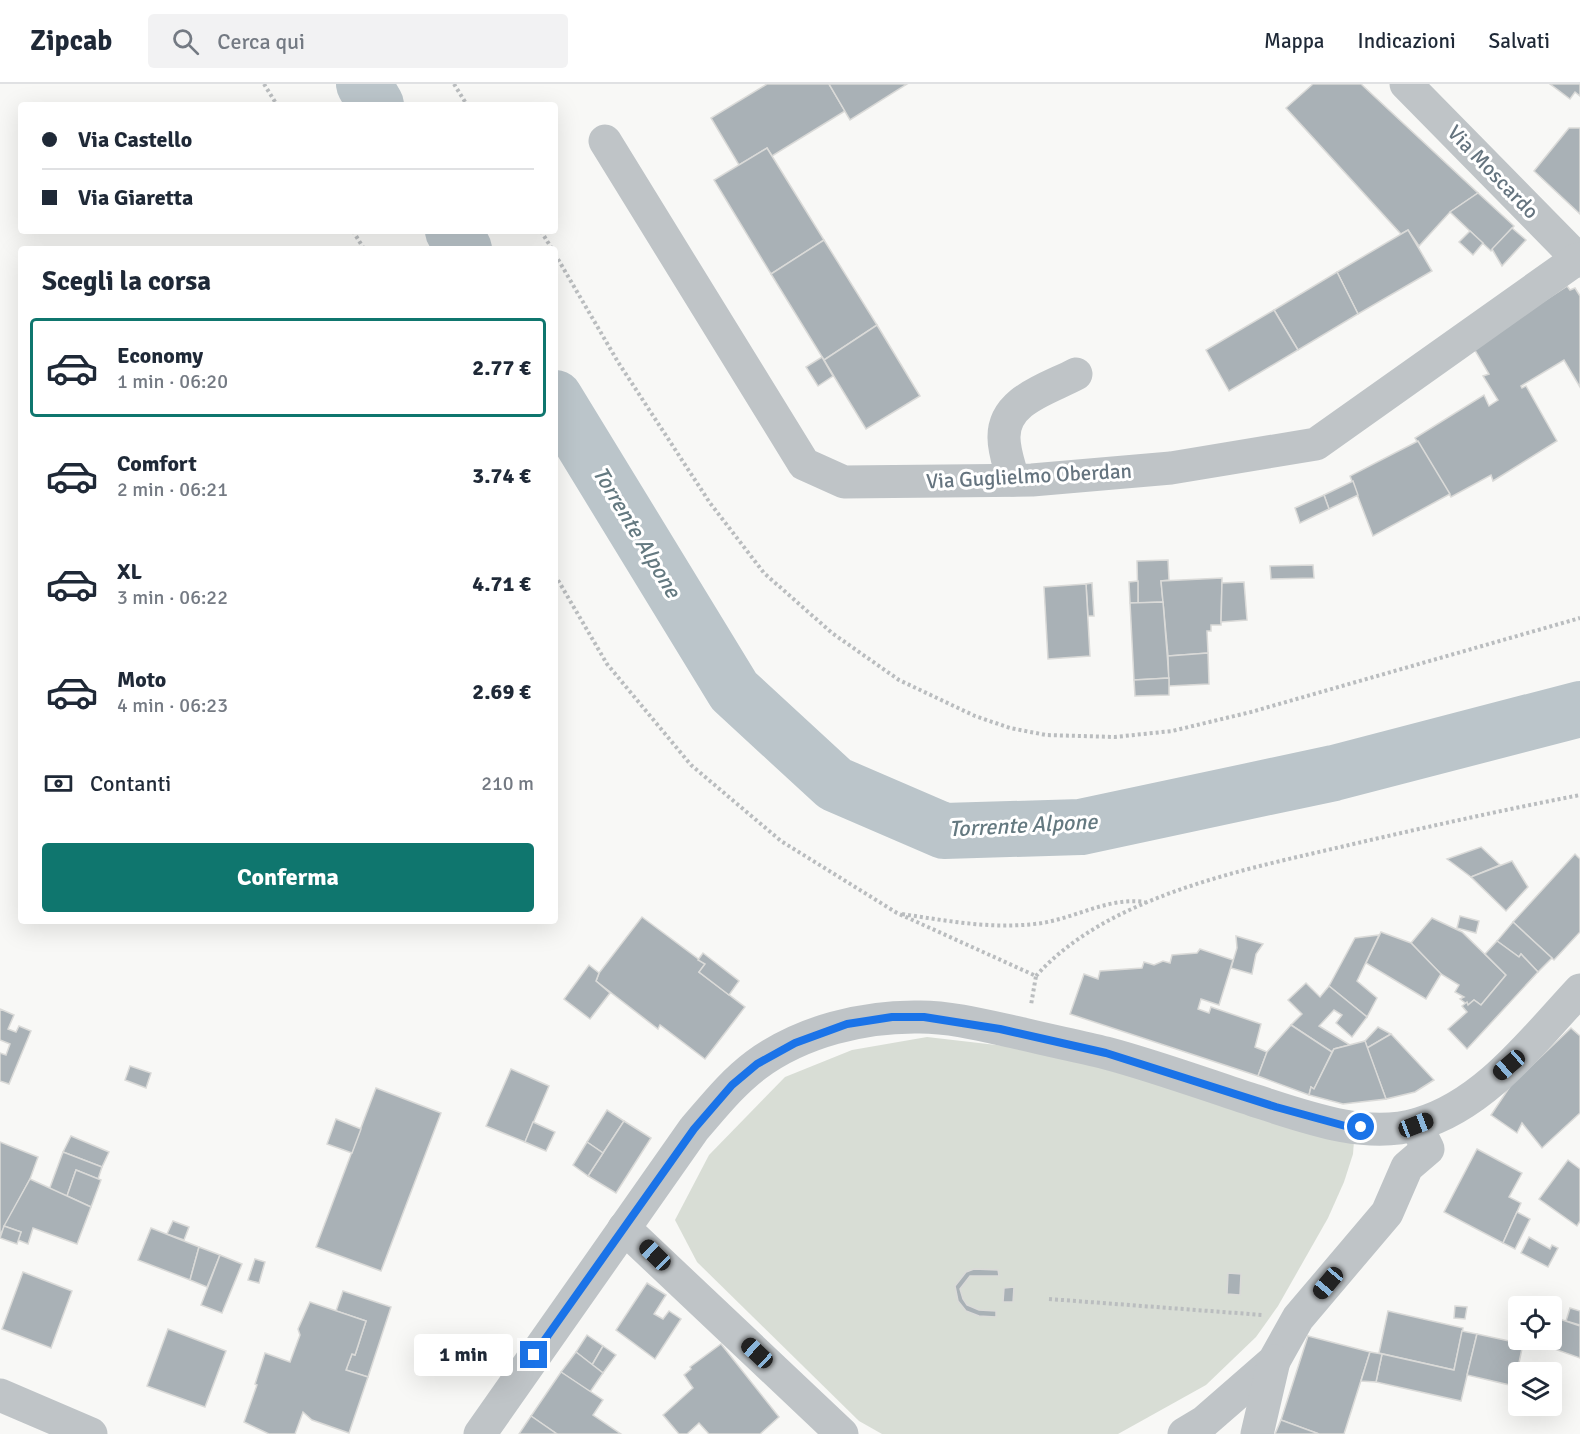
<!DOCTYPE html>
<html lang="it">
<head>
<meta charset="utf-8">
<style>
	body { margin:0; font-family:Signika,sans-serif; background:#f2f2f3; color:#1f2937; height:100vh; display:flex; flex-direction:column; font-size:22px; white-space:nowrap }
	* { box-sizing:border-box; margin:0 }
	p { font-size:20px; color:#747a83 }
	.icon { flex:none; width:33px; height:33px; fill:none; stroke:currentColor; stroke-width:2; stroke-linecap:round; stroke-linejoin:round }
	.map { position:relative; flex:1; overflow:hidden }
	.panel { position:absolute; left:18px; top:162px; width:540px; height:678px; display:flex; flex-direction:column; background:#fff; border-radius:6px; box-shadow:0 6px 24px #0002 }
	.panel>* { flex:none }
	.guide { position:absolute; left:18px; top:18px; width:540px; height:132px; border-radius:6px; box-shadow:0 6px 24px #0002; display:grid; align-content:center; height:132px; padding:0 24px; background:#fff }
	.controls { position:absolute; left:1508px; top:1212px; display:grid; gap:12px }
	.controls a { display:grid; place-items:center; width:54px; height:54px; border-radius:6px; background:#fff; box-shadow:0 6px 24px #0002; font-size:30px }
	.end { position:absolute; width:27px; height:27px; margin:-14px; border:8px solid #1a73e8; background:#fff; box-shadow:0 0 0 3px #fff }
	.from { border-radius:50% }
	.bubble { position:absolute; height:42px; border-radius:6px; background:#fff; box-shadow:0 6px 24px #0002; font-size:20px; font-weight:800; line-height:42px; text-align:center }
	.car { position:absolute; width:18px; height:36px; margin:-18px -9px; border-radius:8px; box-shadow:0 0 4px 2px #0007; background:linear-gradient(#222 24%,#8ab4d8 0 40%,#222 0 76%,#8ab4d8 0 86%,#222 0) }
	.guide b { display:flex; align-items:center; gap:21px; height:57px; font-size:22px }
	.guide b+b { border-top:2px solid #e0e1e3 }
	.guide i { width:15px; height:15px; background:#1f2937 }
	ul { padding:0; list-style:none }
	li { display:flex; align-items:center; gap:18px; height:99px; margin:0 12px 9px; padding:0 12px; border:3px solid transparent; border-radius:6px }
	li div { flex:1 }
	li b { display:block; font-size:22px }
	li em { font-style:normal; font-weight:800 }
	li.current { border-color:#0f766e }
	li>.icon { width:54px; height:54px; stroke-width:1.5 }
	h2 { padding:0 24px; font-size:27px; line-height:72px }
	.pay { display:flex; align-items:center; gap:15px; height:66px; padding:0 24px; font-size:22px }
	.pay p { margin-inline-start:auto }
	.action { display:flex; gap:12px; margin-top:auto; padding:12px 24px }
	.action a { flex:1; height:69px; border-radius:6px; background:#0f766e; color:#fff; font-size:24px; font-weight:800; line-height:69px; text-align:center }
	header { display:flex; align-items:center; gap:36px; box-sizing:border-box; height:84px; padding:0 30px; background:#fff; border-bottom:2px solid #e0e1e3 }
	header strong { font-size:28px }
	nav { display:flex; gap:33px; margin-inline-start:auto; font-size:21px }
	.search { width:420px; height:54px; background:#f2f2f3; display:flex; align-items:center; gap:15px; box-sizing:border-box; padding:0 21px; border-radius:6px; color:#747a83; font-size:22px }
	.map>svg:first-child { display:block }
	.green { fill:#d8ddd5 }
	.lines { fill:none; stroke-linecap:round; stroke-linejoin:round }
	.river { stroke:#bbc5ca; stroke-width:56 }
	.building { fill:#a9b1b6; stroke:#dadad8; stroke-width:1.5 }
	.path { stroke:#babdbf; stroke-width:4; stroke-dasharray:3 3; stroke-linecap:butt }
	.minor { stroke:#bfc4c7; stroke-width:33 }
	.route { stroke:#1a73e8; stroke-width:8 }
	.labels { text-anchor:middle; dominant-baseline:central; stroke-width:6; stroke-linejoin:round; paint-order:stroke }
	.street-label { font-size:21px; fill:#65747f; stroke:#fff }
	.water-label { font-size:22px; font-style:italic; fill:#647980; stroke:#fff }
</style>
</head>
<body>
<header>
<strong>Zipcab</strong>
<div class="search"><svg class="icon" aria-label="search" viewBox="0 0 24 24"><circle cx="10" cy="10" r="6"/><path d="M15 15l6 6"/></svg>Cerca qui</div>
<nav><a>Mappa</a><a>Indicazioni</a><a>Salvati</a></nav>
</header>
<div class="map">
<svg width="1580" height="1350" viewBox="0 0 1580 1350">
	<rect width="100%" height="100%" fill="#f8f8f6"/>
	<path class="green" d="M 927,953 L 1022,964 L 1091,981 L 1354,1057 L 1353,1070 L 1344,1098 L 1328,1134 L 1278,1222 L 1256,1253 L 1206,1301 L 1118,1350 L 882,1350 L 859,1337 L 697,1178 L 675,1136 L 709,1071 L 785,993 L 852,966 Z"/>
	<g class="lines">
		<g class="river">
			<path d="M 364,0 L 376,21"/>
			<path d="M 453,147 L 464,165"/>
			<path d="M 555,314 L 734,607 L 835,700 L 944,747 L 1081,743 L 1334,689 L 1580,625"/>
		</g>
	</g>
	<g class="building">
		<path d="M 767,0 L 829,0 L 845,27 L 772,72 L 767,64 L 739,81 L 711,34 Z"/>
		<path d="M 829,0 L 907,0 L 850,36 Z"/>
		<path d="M 1313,0 L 1361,0 L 1478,109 L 1450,128 L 1419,162 L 1408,146 L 1401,150 L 1286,24 Z"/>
		<path d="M 1550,0 L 1580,0 L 1580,12 L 1575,8 L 1570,15 Z"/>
		<path d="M 1569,44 L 1580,44 L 1580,130 L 1534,87 Z"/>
		<path d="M 767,64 L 824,156 L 771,190 L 714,96 Z"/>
		<path d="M 1478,109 L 1514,142 L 1491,167 L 1450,128 Z"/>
		<path d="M 1512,144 L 1526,156 L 1502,182 L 1492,165 Z"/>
		<path d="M 1408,146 L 1432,187 L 1358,230 L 1337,188 Z"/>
		<path d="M 1470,147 L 1483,159 L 1473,171 L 1459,158 Z"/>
		<path d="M 824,156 L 877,241 L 824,276 L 771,190 Z"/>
		<path d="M 1337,188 L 1358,230 L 1298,266 L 1274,226 Z"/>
		<path d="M 1567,202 L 1570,206 L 1575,204 L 1580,212 L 1580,303 L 1564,276 L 1521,302 L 1522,304 L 1526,302 L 1557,357 L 1493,397 L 1491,391 L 1451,413 L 1415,354 L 1484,311 L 1489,322 L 1498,316 L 1483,292 L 1489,290 L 1473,263 Z"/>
		<path d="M 1274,226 L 1298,266 L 1229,307 L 1206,266 Z"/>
		<path d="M 877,241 L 920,312 L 866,345 L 824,276 Z"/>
		<path d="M 822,273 L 833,292 L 818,302 L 806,283 Z"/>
		<path d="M 1418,357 L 1450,410 L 1373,452 L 1350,392 Z"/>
		<path d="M 1353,397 L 1358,411 L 1329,425 L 1324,411 Z"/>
		<path d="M 1324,411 L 1329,425 L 1300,439 L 1295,424 Z"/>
		<path d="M 1168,476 L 1169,496 L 1161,497 L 1163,518 L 1138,519 L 1137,477 Z"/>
		<path d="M 1313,481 L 1314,494 L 1271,495 L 1270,482 Z"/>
		<path d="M 1222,494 L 1221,541 L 1211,541 L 1211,547 L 1207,547 L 1208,569 L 1168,572 L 1161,497 Z"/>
		<path d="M 1138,497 L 1138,519 L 1130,519 L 1129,498 Z"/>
		<path d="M 1244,498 L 1247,536 L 1221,538 L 1222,499 Z"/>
		<path d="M 1092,499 L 1094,532 L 1088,532 L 1086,500 Z"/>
		<path d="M 1086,500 L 1090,572 L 1048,575 L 1044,503 Z"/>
		<path d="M 1163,518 L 1169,594 L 1134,596 L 1130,519 Z"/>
		<path d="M 1208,569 L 1209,600 L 1169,602 L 1168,572 Z"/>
		<path d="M 1169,594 L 1169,611 L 1135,612 L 1134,596 Z"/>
		<path d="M 1481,763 L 1500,781 L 1471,793 L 1447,775 Z"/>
		<path d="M 1575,770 L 1580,775 L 1580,848 L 1554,876 L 1513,838 Z"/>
		<path d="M 1512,777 L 1528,803 L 1506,827 L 1471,793 Z"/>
		<path d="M 1460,832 L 1479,837 L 1476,849 L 1457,844 Z"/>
		<path d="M 642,833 L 705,880 L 699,888 L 745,923 L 705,975 L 660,941 L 658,945 L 596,897 L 599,889 Z"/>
		<path d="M 1432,834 L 1462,848 L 1506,891 L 1481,921 L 1474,916 L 1468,921 L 1460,915 L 1464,913 L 1455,908 L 1459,901 L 1441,890 L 1411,859 Z"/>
		<path d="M 1513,838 L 1552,874 L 1538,888 L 1521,870 L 1519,873 L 1497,857 Z"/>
		<path d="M 1381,848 L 1411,859 L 1441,890 L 1426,915 L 1366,879 Z"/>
		<path d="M 1379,851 L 1357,897 L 1377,914 L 1367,933 L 1329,902 L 1355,854 Z"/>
		<path d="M 1236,852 L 1263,860 L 1256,870 L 1252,890 L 1231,884 L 1237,864 Z"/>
		<path d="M 1497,857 L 1519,873 L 1521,870 L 1538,888 L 1467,965 L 1448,945 L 1467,928 L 1462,922 L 1467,918 L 1468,921 L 1474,916 L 1481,921 L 1506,891 L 1485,870 Z"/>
		<path d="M 1200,865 L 1233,876 L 1219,921 L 1201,915 L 1198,925 L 1209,929 L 1211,923 L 1261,940 L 1255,963 L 1267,968 L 1258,992 L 1070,930 L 1084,890 L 1098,895 L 1100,887 L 1142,884 L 1144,878 L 1154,881 L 1163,877 L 1170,879 L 1172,871 L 1197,869 Z"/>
		<path d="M 703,869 L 739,897 L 729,911 L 699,888 L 705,880 L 698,876 Z"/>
		<path d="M 589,881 L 599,889 L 596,897 L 610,909 L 590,935 L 564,915 Z"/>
		<path d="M 1306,899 L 1320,913 L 1329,902 L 1367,933 L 1352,953 L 1336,939 L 1342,931 L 1334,926 L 1319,942 L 1350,961 L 1334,965 L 1332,968 L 1291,941 L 1302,930 L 1288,916 Z"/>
		<path d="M 0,925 L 14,931 L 8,945 L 16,948 L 19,942 L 31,947 L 9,1000 L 0,997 L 0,969 L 6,971 L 10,960 L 0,956 Z"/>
		<path d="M 1291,941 L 1332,968 L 1314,1005 L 1311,1003 L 1309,1011 L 1258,992 L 1267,968 Z"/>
		<path d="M 1378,943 L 1391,950 L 1367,964 L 1365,957 Z"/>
		<path d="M 1571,944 L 1580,952 L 1580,1029 L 1542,1064 L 1522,1039 L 1517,1049 L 1491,1031 L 1511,1001 Z"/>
		<path d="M 1391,950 L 1434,996 L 1415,1008 L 1386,1015 L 1367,964 Z"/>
		<path d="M 1365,957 L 1386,1015 L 1343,1020 L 1309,1011 L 1311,1003 L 1314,1005 L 1334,965 Z"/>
		<path d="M 130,982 L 151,989 L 146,1004 L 125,996 Z"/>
		<path d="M 511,985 L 549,1002 L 525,1058 L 486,1042 Z"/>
		<path d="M 376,1004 L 441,1029 L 381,1187 L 316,1163 Z"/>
		<path d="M 607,1026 L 624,1037 L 603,1069 L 587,1058 Z"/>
		<path d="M 336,1035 L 361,1045 L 352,1069 L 327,1060 Z"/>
		<path d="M 624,1037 L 651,1054 L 616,1109 L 588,1092 Z"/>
		<path d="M 533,1038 L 555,1048 L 546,1067 L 525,1058 Z"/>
		<path d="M 71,1052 L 109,1068 L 102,1083 L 63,1068 Z"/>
		<path d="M 0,1058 L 38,1073 L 30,1095 L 0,1151 Z"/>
		<path d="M 587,1058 L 603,1069 L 588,1092 L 573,1081 Z"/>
		<path d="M 1477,1065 L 1522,1089 L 1509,1113 L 1521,1119 L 1503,1159 L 1444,1128 Z"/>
		<path d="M 63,1068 L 102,1083 L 98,1095 L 76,1086 L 67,1112 L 49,1106 Z"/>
		<path d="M 1568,1076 L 1580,1085 L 1580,1137 L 1577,1142 L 1539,1115 Z"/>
		<path d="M 76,1086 L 101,1096 L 91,1123 L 67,1112 Z"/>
		<path d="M 30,1095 L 91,1123 L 77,1160 L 33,1144 L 28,1160 L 18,1156 L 21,1148 L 4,1142 Z"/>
		<path d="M 1517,1128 L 1530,1135 L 1515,1165 L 1503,1159 Z"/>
		<path d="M 173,1137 L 189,1143 L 184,1156 L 167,1150 Z"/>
		<path d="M 4,1142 L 21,1148 L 17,1160 L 0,1154 Z"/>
		<path d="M 151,1144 L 199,1163 L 190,1196 L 138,1176 Z"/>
		<path d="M 1529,1153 L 1550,1165 L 1552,1161 L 1558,1164 L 1548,1183 L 1521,1169 Z"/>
		<path d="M 199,1163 L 220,1171 L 207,1203 L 190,1196 Z"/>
		<path d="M 220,1171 L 242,1180 L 222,1229 L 201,1221 Z"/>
		<path d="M 255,1175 L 265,1178 L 259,1199 L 248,1196 Z"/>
		<path d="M 974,1185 L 998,1186 L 999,1192 L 970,1192 L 960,1205 L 963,1215 L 967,1221 L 979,1226 L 996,1227 L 996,1233 L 979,1232 L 966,1227 L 958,1217 L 955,1202 L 966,1188 Z"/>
		<path d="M 23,1188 L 72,1207 L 51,1264 L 2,1245 Z"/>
		<path d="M 1228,1189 L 1241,1190 L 1240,1211 L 1227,1210 Z"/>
		<path d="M 647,1199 L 666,1211 L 654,1230 L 663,1235 L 669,1227 L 681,1235 L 655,1275 L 616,1246 Z"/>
		<path d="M 1014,1203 L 1013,1218 L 1003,1218 L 1004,1204 Z"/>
		<path d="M 343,1207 L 391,1223 L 368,1293 L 346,1286 L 352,1270 L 355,1271 L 366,1237 L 336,1227 Z"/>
		<path d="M 310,1218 L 366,1237 L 355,1271 L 352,1270 L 346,1286 L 368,1293 L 349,1349 L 312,1336 L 303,1328 L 295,1350 L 269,1350 L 244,1338 L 257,1301 L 255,1300 L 265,1269 L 290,1278 L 300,1251 L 298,1245 Z"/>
		<path d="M 1455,1222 L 1467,1223 L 1465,1235 L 1454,1234 Z"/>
		<path d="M 1570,1224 L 1580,1227 L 1580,1241 L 1566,1237 Z"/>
		<path d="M 1388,1227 L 1463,1244 L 1454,1286 L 1379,1269 Z"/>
		<path d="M 1551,1232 L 1580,1242 L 1580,1274 L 1532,1257 L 1551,1256 Z"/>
		<path d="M 168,1245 L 226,1267 L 205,1323 L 147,1302 Z"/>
		<path d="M 1462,1247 L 1477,1250 L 1461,1317 L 1376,1298 L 1382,1270 L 1454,1286 Z"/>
		<path d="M 1477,1250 L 1523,1260 L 1514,1302 L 1467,1291 Z"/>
		<path d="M 587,1251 L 603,1262 L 592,1281 L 576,1268 Z"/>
		<path d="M 1308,1252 L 1370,1268 L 1344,1350 L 1319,1350 L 1281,1336 Z"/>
		<path d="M 721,1260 L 779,1333 L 760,1350 L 709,1350 L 699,1339 L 687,1350 L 679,1350 L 663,1331 L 693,1304 L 684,1291 L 691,1285 L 690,1283 Z"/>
		<path d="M 603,1262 L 616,1271 L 603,1289 L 592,1281 Z"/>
		<path d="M 576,1268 L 603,1289 L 590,1308 L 561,1288 Z"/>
		<path d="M 1370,1268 L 1382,1270 L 1376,1298 L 1361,1297 Z"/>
		<path d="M 561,1288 L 603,1316 L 593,1331 L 621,1350 L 557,1350 L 531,1332 Z"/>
		<path d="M 531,1332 L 557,1350 L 519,1350 Z"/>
		<path d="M 1281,1336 L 1319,1350 L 1275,1350 Z"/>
	</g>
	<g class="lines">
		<g class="path">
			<path d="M 264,0 L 277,21"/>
			<path d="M 454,0 L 467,21"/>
			<path d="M 353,147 L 364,165"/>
			<path d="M 541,147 L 552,165"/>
			<path d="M 555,170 L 618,278 L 710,419 L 764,489 L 832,549 L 899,596 L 975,632 L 1010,644 L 1046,651 L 1115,653 L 1172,647 L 1251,628 L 1580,534"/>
			<path d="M 555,491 L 607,580 L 691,681 L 781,757 L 897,829 L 1036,892 L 1031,921"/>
			<path d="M 902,830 C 949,837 994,846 1042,839 C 1078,833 1109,813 1145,818"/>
			<path d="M 1036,892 C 1108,811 1247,785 1349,761 C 1426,743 1503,726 1580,711"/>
			<path d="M 1049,1215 L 1263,1231"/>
		</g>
		<g class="minor">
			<path d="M 1406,0 L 1580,177"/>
			<path d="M 605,57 L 804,380 L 844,398 L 1032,396 L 1171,384 L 1316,360 L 1577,175"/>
			<path d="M 1013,396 C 1010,383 1004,368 1004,354 C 1003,316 1048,305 1076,290"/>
			<path d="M 624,1144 L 842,1350"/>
			<path d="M 0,1311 L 91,1350"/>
			<path d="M 480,1350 L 694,1045 C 714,1022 732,999 756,981 C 802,947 864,932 920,933 C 954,933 990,943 1023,950 C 1051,957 1079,962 1106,969 C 1155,982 1204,1000 1253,1016 C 1303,1032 1365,1056 1418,1040 C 1485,1021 1534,955 1580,906"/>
			<path d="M 1184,1350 L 1204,1338 L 1274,1277 L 1298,1234 L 1387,1129 L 1407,1083 L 1428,1065 L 1416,1041"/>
			<path d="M 1257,1350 L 1274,1277"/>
		</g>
	</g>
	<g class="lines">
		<path class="route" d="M 534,1271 L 694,1045 L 732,1001 L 757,980 L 795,959 L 847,940 L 892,933 L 924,933 L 1000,945 L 1106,969 L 1276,1023 L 1349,1043 L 1361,1043"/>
	</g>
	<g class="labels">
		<g class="street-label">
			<text transform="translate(1493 88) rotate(46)">Via Moscardo</text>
			<text transform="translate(1029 392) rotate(-3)">Via Guglielmo Oberdan</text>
		</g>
		<g class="water-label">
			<text transform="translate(637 448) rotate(59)">Torrente Alpone</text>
			<text transform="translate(1023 741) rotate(-3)">Torrente Alpone</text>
		</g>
	</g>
</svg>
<div class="controls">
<a><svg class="icon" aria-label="locate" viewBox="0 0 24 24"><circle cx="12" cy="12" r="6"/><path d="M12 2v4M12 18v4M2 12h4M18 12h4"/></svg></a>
<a><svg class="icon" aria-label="layers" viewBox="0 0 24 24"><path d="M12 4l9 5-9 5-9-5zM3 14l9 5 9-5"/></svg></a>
</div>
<i class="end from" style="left:1361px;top:1043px"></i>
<i class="end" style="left:534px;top:1271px"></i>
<div class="bubble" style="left:414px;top:1250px;width:99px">1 min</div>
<i class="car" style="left:1509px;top:981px;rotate:229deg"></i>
<i class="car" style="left:1416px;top:1041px;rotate:69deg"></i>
<i class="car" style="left:655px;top:1171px;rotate:314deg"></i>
<i class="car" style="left:1328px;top:1199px;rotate:220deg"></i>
<i class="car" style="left:757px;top:1269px;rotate:313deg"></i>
<div class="guide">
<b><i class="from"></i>Via Castello</b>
<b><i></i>Via Giaretta</b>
</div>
<section class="panel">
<h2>Scegli la corsa</h2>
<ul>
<li class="current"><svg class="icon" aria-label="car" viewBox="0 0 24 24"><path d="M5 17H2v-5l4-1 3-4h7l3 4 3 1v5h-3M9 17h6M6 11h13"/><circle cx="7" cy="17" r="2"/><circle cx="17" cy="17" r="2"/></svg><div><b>Economy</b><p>1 min · 06:20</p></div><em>2.77 €</em></li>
<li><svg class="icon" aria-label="car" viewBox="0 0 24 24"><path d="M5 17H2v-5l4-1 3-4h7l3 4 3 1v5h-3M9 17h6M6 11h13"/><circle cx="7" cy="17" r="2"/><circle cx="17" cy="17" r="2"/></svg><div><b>Comfort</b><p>2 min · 06:21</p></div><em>3.74 €</em></li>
<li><svg class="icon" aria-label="car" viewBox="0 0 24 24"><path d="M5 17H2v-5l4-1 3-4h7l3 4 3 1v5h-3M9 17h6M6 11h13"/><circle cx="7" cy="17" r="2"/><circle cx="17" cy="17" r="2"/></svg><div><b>XL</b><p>3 min · 06:22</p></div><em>4.71 €</em></li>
<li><svg class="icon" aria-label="car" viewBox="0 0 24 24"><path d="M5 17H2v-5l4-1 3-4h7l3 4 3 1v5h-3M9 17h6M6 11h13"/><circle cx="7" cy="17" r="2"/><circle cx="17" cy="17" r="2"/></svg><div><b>Moto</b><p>4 min · 06:23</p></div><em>2.69 €</em></li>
</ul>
<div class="pay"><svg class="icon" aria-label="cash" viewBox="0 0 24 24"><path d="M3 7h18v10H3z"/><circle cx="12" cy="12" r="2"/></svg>Contanti<p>210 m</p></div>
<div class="action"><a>Conferma</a></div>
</section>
</div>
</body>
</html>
